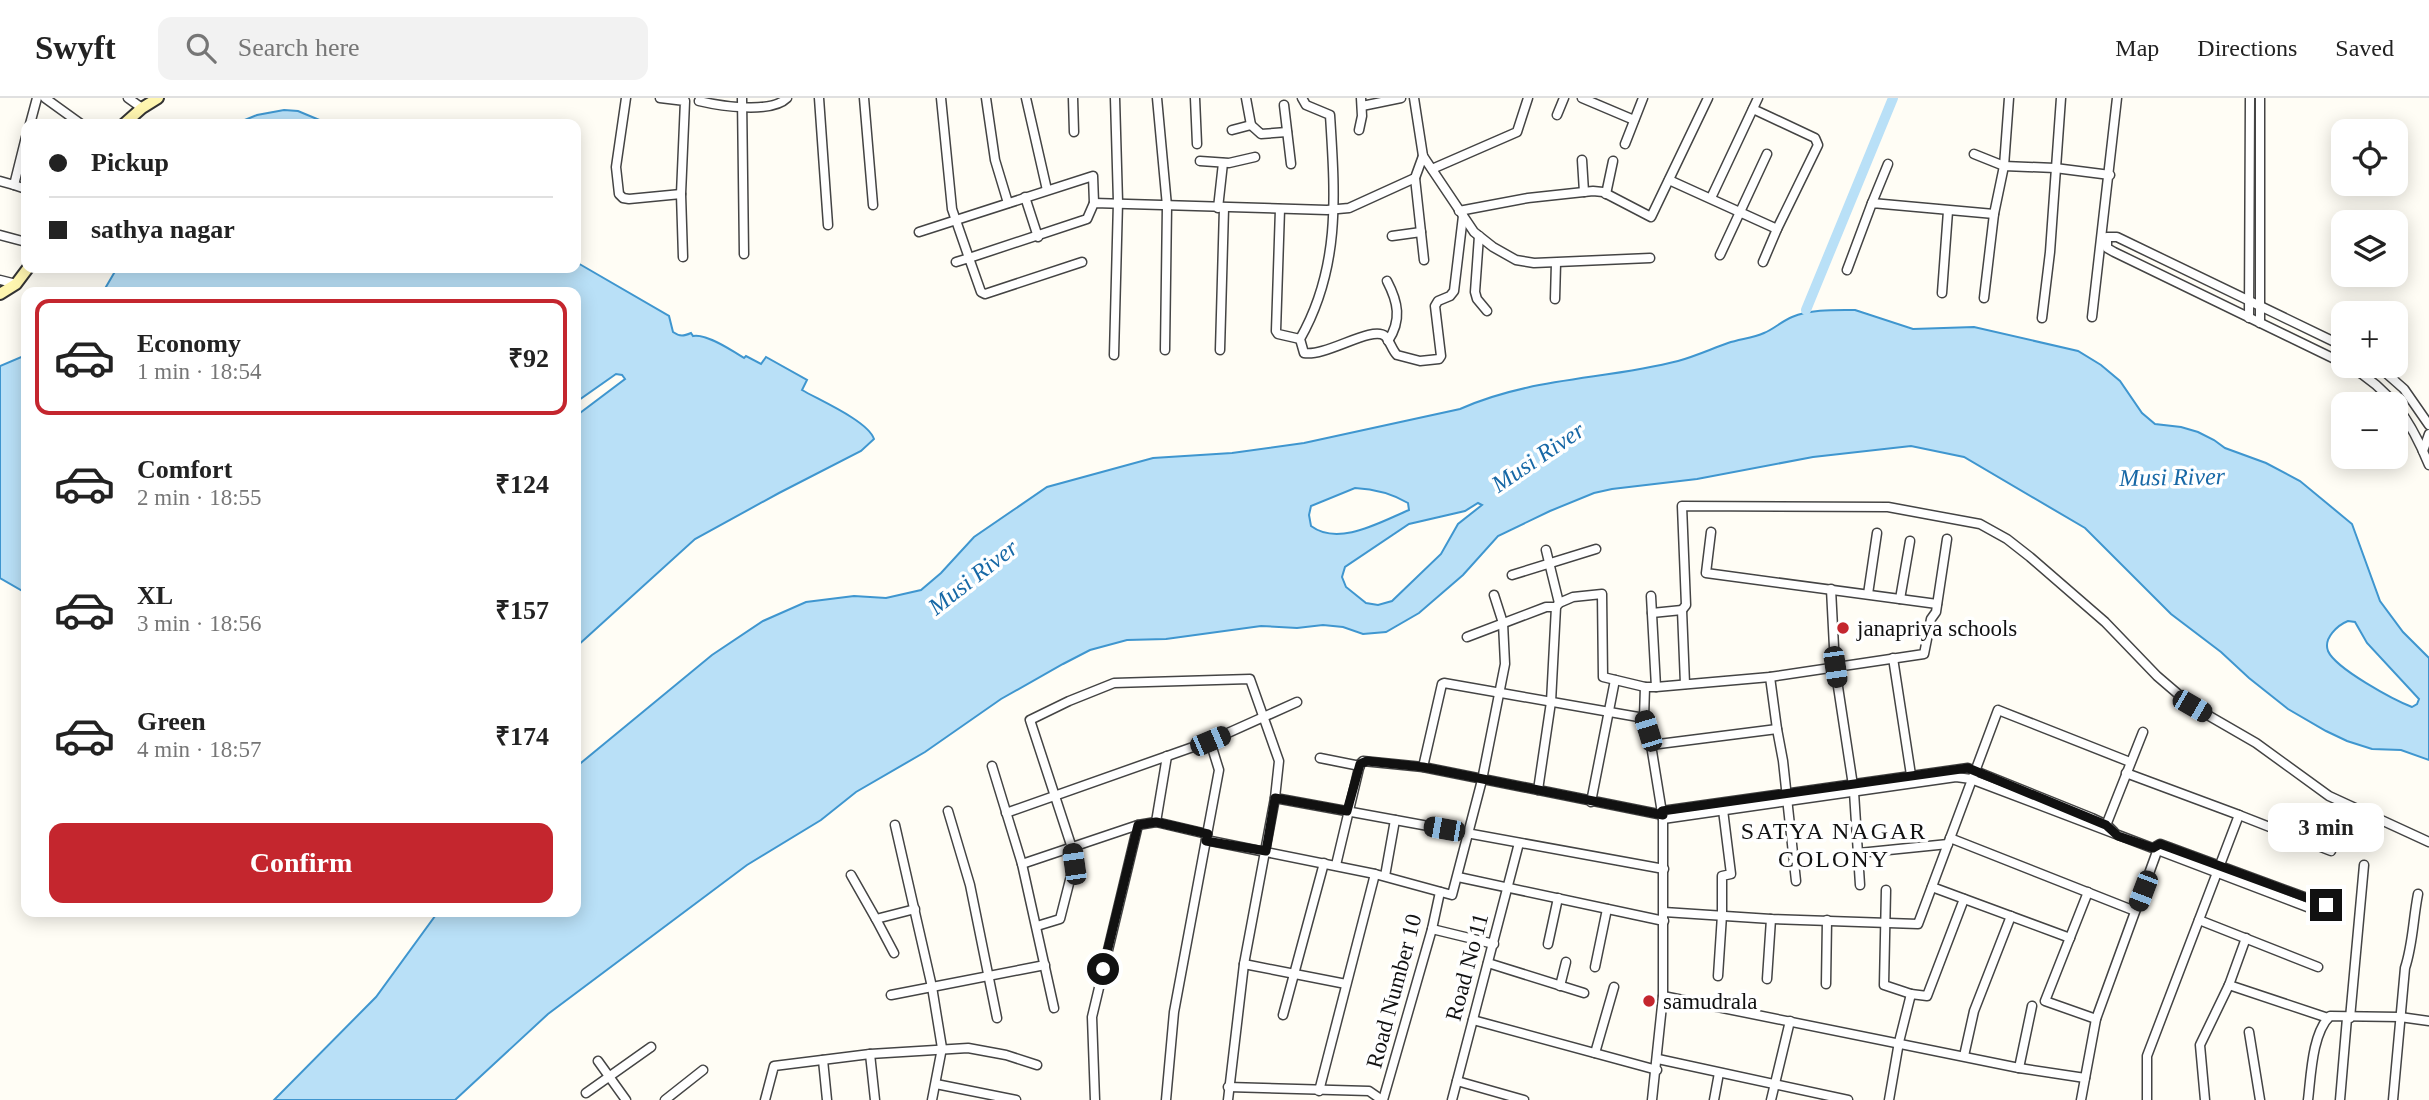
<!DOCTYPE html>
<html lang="en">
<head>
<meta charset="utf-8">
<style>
	body { margin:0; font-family:Georgia,serif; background:#f2f2f2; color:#222; height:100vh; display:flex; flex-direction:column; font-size:26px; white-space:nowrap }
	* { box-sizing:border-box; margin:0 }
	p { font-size:23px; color:#767676 }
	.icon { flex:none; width:38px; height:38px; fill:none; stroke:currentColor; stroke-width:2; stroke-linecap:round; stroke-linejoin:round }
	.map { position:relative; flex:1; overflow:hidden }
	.sheet { position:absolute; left:21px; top:189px; width:560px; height:630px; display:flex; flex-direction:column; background:#fff; border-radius:14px; box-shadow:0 4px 18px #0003 }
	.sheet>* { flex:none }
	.banner { position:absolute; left:21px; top:21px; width:560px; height:154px; border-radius:14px; box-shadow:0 4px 18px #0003; display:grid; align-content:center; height:154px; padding:0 28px; background:#fff }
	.fabs { position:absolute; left:2331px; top:21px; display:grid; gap:14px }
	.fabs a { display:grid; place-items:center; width:77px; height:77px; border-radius:14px; background:#fff; box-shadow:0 4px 18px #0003; font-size:35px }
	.end { position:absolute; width:32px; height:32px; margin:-16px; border:9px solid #111; background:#fff; box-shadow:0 0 0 4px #fff }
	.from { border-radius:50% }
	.bubble { position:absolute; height:49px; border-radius:14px; background:#fff; box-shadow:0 4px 18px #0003; font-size:23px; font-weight:800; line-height:49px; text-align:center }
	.car { position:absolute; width:21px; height:42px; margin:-21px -10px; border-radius:9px; box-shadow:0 0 5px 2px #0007; background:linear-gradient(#222 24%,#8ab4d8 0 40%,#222 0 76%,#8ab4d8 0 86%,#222 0) }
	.banner b { display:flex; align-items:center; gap:24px; height:66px; font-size:26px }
	.banner b+b { border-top:2px solid #e0e0e0 }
	.banner i { width:18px; height:18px; background:#222 }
	ul { padding:12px 0 0; list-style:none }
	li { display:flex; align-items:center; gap:21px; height:116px; margin:0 14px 10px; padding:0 14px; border:4px solid transparent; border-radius:14px }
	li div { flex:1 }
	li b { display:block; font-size:26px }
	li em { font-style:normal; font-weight:800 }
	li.on { border-color:#c4262e }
	li>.icon { width:63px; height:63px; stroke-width:1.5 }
	.cta { display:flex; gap:14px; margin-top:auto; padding:14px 28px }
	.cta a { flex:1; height:80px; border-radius:14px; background:#c4262e; color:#fff; font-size:28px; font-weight:800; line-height:80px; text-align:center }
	header { display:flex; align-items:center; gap:42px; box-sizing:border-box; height:98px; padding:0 35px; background:#fff; border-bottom:2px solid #e0e0e0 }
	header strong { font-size:33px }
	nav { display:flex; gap:38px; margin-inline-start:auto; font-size:24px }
	.search { width:490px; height:63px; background:#f2f2f2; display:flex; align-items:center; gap:18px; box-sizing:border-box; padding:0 24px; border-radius:14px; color:#767676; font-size:26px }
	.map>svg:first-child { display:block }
	.water { fill:#b9e0f7; stroke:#3f96cf; stroke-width:2; fill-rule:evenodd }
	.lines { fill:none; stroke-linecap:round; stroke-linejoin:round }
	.canal { stroke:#b9e0f7; stroke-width:10 }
	.street-casing { stroke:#444; stroke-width:11 }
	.secondary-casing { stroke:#333; stroke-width:14 }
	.street { stroke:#fff; stroke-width:8 }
	.secondary { stroke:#fff6b0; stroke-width:10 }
	.route { stroke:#111; stroke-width:9 }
	.poi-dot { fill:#c4262e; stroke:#fff; stroke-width:2.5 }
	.labels { text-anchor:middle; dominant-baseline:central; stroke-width:7; stroke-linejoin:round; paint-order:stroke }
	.poi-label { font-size:23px; fill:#111; stroke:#fff; text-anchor:start }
	.street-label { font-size:23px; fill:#111; stroke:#fff }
	.water-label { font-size:24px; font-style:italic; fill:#1768a6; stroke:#fff }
	.neighbourhood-label { font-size:24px; letter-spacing:2px; fill:#111; stroke:#fff }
</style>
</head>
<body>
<header>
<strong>Swyft</strong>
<div class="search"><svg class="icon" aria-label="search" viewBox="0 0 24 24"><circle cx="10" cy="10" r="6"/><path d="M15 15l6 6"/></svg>Search here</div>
<nav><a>Map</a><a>Directions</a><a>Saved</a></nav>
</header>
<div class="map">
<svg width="2429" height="1002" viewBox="0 0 2429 1002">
	<rect width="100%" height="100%" fill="#fffdf5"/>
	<g class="water">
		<path d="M 284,12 L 298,13 L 329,26 L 235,26 L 257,17 Z"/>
		<path d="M 576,164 L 669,218 L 673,234 C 680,239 684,238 691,235 L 693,238 C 706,235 733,253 744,260 L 746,258 L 761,266 L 766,259 L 807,282 L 802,292 C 819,302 868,323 874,341 L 861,353 L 779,395 L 695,441 L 576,549 L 576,318 L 625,281 L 622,277 L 616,276 L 576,304 L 576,194 L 103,194 L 117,170 L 576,170 Z"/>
		<path d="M 1855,212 L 1913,231 L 1974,229 L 2078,253 L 2101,267 L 2120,283 L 2142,315 L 2155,326 L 2181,329 L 2198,334 L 2214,342 L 2225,350 L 2266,365 L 2300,383 L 2352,426 L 2380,503 L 2403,534 L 2429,560 L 2429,662 L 2401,652 L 2372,651 L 2347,643 L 2326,633 L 2288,611 L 2249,580 L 2221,554 L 2171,516 L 2085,430 L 1964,359 L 1911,348 L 1813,359 L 1697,381 L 1612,391 L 1594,395 L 1550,413 L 1498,438 L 1463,477 L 1419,515 L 1386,534 L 1363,536 L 1343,529 L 1323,527 L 1297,530 L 1261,528 L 1166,541 L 1127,542 L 1090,552 L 1063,566 L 1001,601 L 925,654 L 856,694 L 821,722 L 747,767 L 548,916 L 455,1002 L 274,1002 L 376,899 L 438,814 L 576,814 L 576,669 L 712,557 L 763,523 L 806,504 L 854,498 L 886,500 L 921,492 L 941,475 L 974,439 L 1047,389 L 1153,360 L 1232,355 L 1304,345 L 1460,311 C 1532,279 1604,282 1678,263 C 1696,258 1711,251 1728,245 C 1740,241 1753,240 1764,235 C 1774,231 1782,223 1792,219 C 1811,211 1835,212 1855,212 ZM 1355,390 C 1374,391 1391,395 1408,405 L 1409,412 C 1382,423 1339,449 1311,428 L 1309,417 L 1311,408 ZM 1478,405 L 1482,407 L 1458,426 L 1441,456 L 1392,503 L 1378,507 L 1366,505 L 1346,489 L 1342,479 L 1345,469 L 1409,426 L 1465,413 ZM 2348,523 L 2355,524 L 2367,545 L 2419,601 L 2417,606 L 2412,609 C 2394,602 2336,571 2328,553 C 2323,540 2338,527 2348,523 Z"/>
		<path d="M 26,257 L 26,495 L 0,480 L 0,268 Z"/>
	</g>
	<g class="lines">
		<path class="canal" d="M 1806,212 L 1893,0"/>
		<g class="street-casing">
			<g id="street">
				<path d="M 45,0 L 81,26"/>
				<path d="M 128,0 L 142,10"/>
				<path d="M 626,0 L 616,69 L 619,96 L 623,100 L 629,101 L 681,96"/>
				<path d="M 660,0 L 685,3 L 681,96 L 683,159"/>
				<path d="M 742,0 L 744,156"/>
				<path d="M 819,0 L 828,127"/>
				<path d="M 864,0 L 873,107"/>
				<path d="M 941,0 L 952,111 L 969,160 L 1087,121 L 1094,105 L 1327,112 L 1349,110 L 1415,80 L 1423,58"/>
				<path d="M 986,0 L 995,62 L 1008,105"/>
				<path d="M 1026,0 L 1047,92"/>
				<path d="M 1073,0 L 1074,34"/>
				<path d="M 1157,0 L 1167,108 L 1165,252"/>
				<path d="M 1195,0 L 1197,46"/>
				<path d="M 1246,0 L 1251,27"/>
				<path d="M 1302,0 L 1306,7 L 1330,17 C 1335,96 1341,169 1300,241 L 1304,255 C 1326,259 1372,227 1385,238 C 1390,243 1392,252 1397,257 L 1420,263 L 1439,261 L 1441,258 L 1435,208 L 1438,203 L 1450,198 L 1454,193 L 1463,118"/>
				<path d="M 1414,0 L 1423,58 L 1474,134 L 1493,149 L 1516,162 L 1534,165 L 1650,160"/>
				<path d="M 1582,0 L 1634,22"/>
				<path d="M 699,3 C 720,8 771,16 787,0"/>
				<path d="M 1284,7 L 1291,66"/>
				<path d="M 1362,8 L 1401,0"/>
				<path d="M 1557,17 L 1564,0"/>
				<path d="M 30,26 L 37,0"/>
				<path d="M 1232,32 L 1251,27 L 1261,36 L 1287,34"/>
				<path d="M 1359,32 L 1362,18 L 1361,0"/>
				<path d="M 1625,46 L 1643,0"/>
				<path d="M 1974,56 L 2004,68 L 2009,0"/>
				<path d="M 1582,62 L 1584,94"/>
				<path d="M 1200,63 L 1229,65 L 1255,59"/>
				<path d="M 1432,71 L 1517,34 L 1528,0"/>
				<path d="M 1415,80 L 1424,162"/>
				<path d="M 1669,82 L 1777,131 L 1818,47 L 1815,40 L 1753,11"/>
				<path d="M 0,83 L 14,87 L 26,39"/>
				<path d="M 14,87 L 26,91"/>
				<path d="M 1606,96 L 1613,63"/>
				<path d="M 1025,99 L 1038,139"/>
				<path d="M 1711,100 L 1758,0"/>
				<path d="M 1872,105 L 1888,66"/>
				<path d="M 1218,110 L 1223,65"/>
				<path d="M 1280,111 L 1276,233 L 1278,236 L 1300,241"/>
				<path d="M 1459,113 L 1528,100 L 1593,93 L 1603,94 L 1651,119 L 1708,0"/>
				<path d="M 919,134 L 1093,78 L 1094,105"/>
				<path d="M 0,137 L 26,144"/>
				<path d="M 1392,138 L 1421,134"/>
				<path d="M 1479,138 L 1475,194 L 1477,201 L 1487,213"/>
				<path d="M 1720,157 L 1767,56"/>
				<path d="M 956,164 L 969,160 L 981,194 L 985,196 L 1082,164"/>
				<path d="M 1763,164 L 1777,131"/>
				<path d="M 1847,172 L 1872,105 L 1994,116"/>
				<path d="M 0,182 L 16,186"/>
				<path d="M 1387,183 C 1398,204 1402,222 1388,243"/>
				<path d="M 1942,195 L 1948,113"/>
				<path d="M 1984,200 L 1994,116 L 2004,68 L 2055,70 L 2110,77"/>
				<path d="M 1555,201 L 1556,165"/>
				<path d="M 2092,219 L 2117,0"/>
				<path d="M 2042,220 L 2050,154 L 2061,0"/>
				<path d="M 2249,220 L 2250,0"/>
				<path d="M 2260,225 L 2260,0"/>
				<path d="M 2343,248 L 2117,139 L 2107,139 L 2107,150 L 2114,154 L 2343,265"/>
				<path d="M 1220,252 L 1224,110"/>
				<path d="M 1114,257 L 1118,104 L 1115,0"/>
				<path d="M 2349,268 C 2391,292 2411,323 2429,367"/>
				<path d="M 2378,268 L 2404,291 L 2429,327"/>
				<path d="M 2423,353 L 2429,336"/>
				<path d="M 1711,434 L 1706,475 L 1937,506"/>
				<path d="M 1512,477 L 1596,451"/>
				<path d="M 1831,491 L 1835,569 L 1854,694 L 1860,787"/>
				<path d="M 1868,496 L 1877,435"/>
				<path d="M 1651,498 L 1656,589"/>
				<path d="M 1900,501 L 1910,443"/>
				<path d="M 1559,505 L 1573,499 L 1602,496 L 1603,579 L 1645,589 L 1656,589 L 1770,579 L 1924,556 L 1931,521 L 1936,514 L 1947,441"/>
				<path d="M 1682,512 L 1685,586"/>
				<path d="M 1652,515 L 1682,512 L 1686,507 L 1682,408 L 1888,409 L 1980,426 L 2007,441 L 2030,459 L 2105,524 L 2157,578 L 2192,608 L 2256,645 L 2329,698 L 2429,744"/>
				<path d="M 1467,539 L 1546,509 L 1556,509"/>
				<path d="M 1893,560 L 1911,677"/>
				<path d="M 1770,579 L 1777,631"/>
				<path d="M 1645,589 L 1644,620 L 1651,647 L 1663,721 L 1663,898 L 1652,1002"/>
				<path d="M 1651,647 L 1777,631 L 1783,663 L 1796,783"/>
				<path d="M 1320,660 L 1360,668"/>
				<path d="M 992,668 L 1022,766 L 1054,910"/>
				<path d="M 1423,669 L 1442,586 L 1444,585 L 1644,620"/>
				<path d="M 2126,675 L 2239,717 L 2147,958 L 2147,1002"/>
				<path d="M 1538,692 L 1551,604 L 1556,509 L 1559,505 L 1546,452"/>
				<path d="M 1275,700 L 1664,771"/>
				<path d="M 1591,704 L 1615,582"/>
				<path d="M 948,713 L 970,787 L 997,920"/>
				<path d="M 1662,713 L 1968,670 L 2092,720 L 2107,727 L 2114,734"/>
				<path d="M 1006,715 L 1210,643 L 1297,604"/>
				<path d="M 2239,717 L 2331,753"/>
				<path d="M 1663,721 L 1956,679 L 1971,681 L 2323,815 L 2326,807 L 2160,746 L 2153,750"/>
				<path d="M 1156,724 L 1167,658"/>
				<path d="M 895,727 L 932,889 L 942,950 L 932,1002"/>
				<path d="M 2105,730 L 2143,634"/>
				<path d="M 1950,740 L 2135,813"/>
				<path d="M 1206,742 L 1375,776 L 1452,797 L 1482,682 L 1505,566 L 1503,525 L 1494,497"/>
				<path d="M 1859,755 L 1948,746"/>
				<path d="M 1022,766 L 1138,727 L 1156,724 L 1207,736"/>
				<path d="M 1336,767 L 1360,666 L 1363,663 L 1423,669 L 1663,717"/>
				<path d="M 851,777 L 876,821 L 915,811"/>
				<path d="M 1385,778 L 1395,722"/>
				<path d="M 1458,779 L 1664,823"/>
				<path d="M 1932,789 L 2070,840"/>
				<path d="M 1886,792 L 1884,887 L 1911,896"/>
				<path d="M 2088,794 L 2045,903 L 2096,921"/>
				<path d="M 1664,814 L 1771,821 L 1918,826 L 1998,612 L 2130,664"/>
				<path d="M 876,821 L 894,855"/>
				<path d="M 2199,822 L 2318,869"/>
				<path d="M 1037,828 L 1060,821 L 1074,766 L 1072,750 L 1030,622 L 1069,603 L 1114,585 L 1250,581 L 1279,663 L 1275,700 L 1244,866 L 1228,1002"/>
				<path d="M 1432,831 L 1494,846"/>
				<path d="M 1548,846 L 1558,800"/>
				<path d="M 1488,865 L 1584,895"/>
				<path d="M 1244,866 L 1346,886"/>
				<path d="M 1595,869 L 1607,811"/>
				<path d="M 1718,878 L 1722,817 L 1722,778 L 1731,776 L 1723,712"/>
				<path d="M 1767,881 L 1771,821"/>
				<path d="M 1826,886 L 1827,822"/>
				<path d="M 2229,887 L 2328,920"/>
				<path d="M 1560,888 L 1566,864"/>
				<path d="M 891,897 L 1045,867"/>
				<path d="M 1663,898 L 2019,970 L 2085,980"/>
				<path d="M 1283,917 L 1324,765"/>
				<path d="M 2350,920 L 2364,767"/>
				<path d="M 1473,922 L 1657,972"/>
				<path d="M 2249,934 L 2260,1002"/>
				<path d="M 1595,955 L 1614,889"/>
				<path d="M 870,956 L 875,1002"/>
				<path d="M 1964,958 L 1974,913 L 2011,818"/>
				<path d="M 1658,961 L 1848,1002"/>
				<path d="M 823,962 L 827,1002"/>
				<path d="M 598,963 L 626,1002"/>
				<path d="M 2019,970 L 2032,908"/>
				<path d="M 1457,983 L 1524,1002"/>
				<path d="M 936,986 L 1016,1002"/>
				<path d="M 1228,989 L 1369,993 L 1382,1002"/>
				<path d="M 1319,993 L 1375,776"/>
				<path d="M 586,995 L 651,949"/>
				<path d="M 665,1002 L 703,972"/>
				<path d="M 765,1002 L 774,968 L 870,956 L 968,950 L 1006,957 L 1037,967"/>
				<path d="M 1095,1002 L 1092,919 L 1138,727"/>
				<path d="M 1166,1002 L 1174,914 L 1219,672 L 1210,643"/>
				<path d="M 1383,1002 L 1432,831 L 1440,794"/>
				<path d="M 1452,1002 L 1519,745"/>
				<path d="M 1714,1002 L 1719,975"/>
				<path d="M 1771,1002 L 1790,923"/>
				<path d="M 1889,1002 L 1899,944 L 1911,896 L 1927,898 L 1964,801"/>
				<path d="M 2081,1002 L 2096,921 L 2159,748"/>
				<path d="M 2205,1002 L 2200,947 L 2229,887 L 2246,840"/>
				<path d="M 2308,1002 C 2311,978 2312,935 2330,918 L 2400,919 L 2429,923"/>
				<path d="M 2340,1002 L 2347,920"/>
				<path d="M 2393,1002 L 2405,870 C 2413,846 2413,821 2418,796"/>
			</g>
		</g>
		<g class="secondary-casing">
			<g id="secondary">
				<path d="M 124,26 L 142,10 L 158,0"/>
				<path d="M 0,196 L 16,186 L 28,170"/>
			</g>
		</g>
		<use href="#street" class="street"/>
		<use href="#secondary" class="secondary"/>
	</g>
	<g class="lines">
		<path class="route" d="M 1103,871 L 1138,727 L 1156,724 L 1208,736 L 1206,743 L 1266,753 L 1275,700 L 1347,713 L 1360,666 L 1367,663 L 1423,669 L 1663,717 L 1662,713 L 1968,670 L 2106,727 L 2118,738 L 2153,750 L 2160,746 L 2326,807"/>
	</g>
	<g class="poi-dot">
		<circle cx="1843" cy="530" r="7"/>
		<circle cx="1649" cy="903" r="7"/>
	</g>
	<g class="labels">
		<g class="poi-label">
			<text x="1857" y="530">janapriya schools</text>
			<text x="1663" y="903">samudrala</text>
		</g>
		<g class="street-label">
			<text transform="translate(1467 869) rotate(-75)">Road No 11</text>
			<text transform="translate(1394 893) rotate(-75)">Road Number 10</text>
		</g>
		<g class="water-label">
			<text transform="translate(1538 359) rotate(-34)">Musi River</text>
			<text transform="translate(2172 379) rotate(-1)">Musi River</text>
			<text transform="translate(973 479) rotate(-38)">Musi River</text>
		</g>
		<g class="neighbourhood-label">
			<text x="1834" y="733">SATYA NAGAR<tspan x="1834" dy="28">COLONY</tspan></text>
		</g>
	</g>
</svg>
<div class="fabs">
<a><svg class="icon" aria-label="locate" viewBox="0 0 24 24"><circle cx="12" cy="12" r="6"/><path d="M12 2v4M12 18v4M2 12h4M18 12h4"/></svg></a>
<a><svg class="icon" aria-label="layers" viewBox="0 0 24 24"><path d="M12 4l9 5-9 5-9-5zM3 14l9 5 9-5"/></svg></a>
<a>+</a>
<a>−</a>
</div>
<i class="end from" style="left:1103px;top:871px"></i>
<i class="end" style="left:2326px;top:807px"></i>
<div class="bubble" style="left:2268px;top:705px;width:116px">3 min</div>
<i class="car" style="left:1835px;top:569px;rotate:172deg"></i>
<i class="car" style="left:2192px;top:608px;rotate:120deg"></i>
<i class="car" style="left:1648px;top:633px;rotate:343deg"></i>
<i class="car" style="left:1210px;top:643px;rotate:67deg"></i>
<i class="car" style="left:1444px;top:731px;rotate:280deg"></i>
<i class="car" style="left:1074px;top:766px;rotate:352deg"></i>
<i class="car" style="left:2143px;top:793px;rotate:201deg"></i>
<div class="banner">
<b><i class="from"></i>Pickup</b>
<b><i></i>sathya nagar</b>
</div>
<section class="sheet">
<ul>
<li class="on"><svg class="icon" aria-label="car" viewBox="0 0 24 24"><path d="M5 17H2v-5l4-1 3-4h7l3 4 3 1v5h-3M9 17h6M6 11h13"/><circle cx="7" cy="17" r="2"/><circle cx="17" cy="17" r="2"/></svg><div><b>Economy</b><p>1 min · 18:54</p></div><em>₹92</em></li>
<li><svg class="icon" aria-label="car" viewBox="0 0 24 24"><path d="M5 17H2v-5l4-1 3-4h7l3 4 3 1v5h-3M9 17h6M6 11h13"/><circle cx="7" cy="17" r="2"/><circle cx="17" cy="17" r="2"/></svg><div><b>Comfort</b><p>2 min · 18:55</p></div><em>₹124</em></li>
<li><svg class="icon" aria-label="car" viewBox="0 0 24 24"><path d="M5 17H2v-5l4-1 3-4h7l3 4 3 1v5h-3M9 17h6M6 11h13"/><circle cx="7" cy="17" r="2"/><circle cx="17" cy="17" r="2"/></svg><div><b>XL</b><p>3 min · 18:56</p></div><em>₹157</em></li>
<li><svg class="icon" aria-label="car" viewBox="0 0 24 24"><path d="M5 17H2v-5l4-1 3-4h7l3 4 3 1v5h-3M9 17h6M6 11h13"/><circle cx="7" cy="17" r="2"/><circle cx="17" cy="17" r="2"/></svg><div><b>Green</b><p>4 min · 18:57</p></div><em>₹174</em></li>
</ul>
<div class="cta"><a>Confirm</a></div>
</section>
</div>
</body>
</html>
